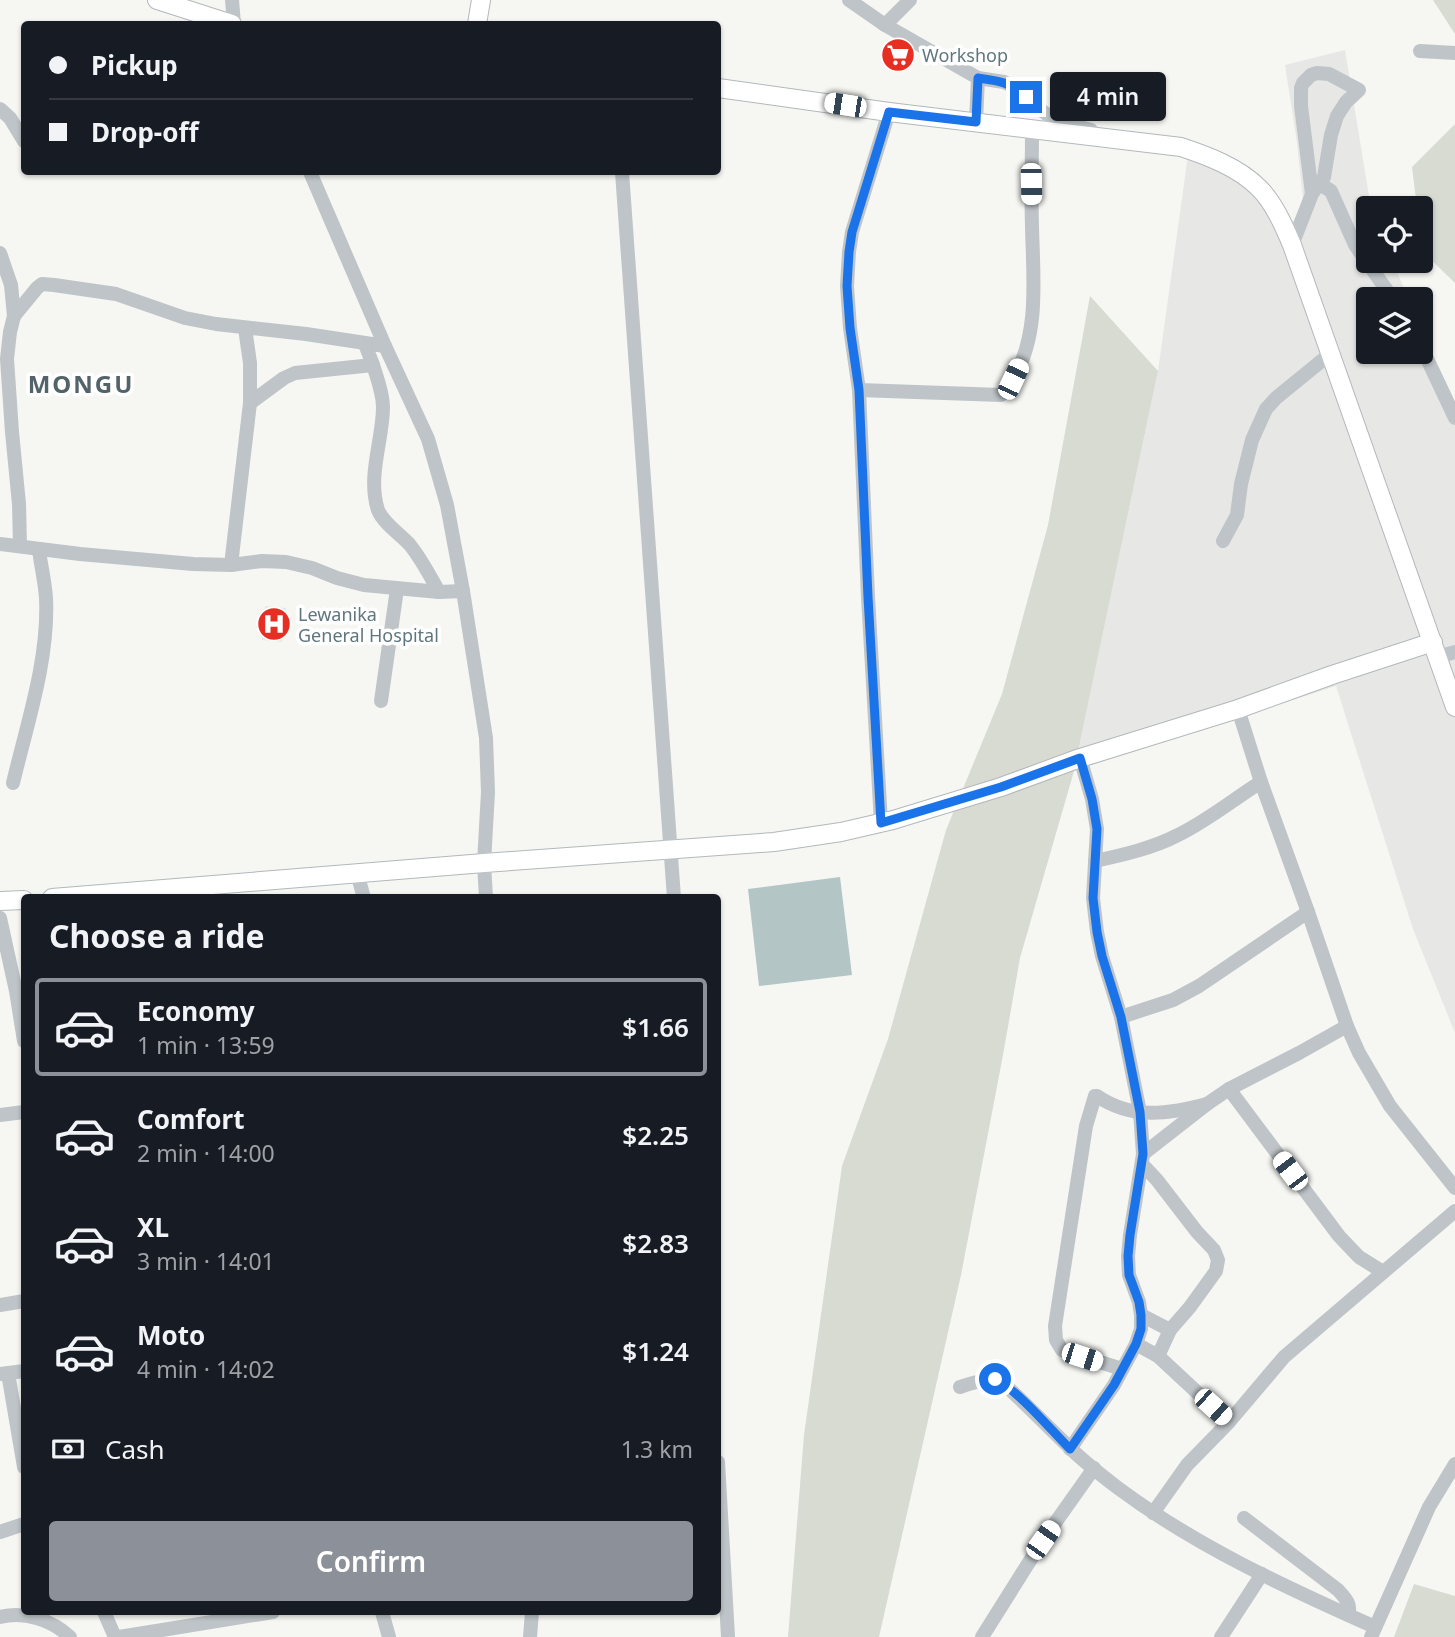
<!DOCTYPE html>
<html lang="en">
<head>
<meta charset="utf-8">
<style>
	body { margin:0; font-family:"Noto Sans",sans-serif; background:#20242c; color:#f1f3f6; height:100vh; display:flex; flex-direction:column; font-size:26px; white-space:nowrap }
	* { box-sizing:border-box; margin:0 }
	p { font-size:23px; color:#9ea1a6 }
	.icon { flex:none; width:38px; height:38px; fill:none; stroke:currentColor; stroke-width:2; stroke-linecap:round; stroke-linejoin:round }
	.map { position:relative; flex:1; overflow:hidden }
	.side { position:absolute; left:21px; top:894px; width:700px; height:721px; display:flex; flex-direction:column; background:#171b24; border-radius:7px; box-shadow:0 2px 5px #0004 }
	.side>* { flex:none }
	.guide { position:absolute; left:21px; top:21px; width:700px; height:154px; border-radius:7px; box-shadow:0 2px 5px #0004; display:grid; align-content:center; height:154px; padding:0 28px; background:#171b24 }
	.buttons { position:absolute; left:1356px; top:196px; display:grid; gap:14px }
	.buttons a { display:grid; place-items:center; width:77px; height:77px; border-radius:7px; background:#171b24; box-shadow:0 2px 5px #0004; font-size:35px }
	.end { position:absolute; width:32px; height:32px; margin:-16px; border:9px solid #1a73e8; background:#fff; box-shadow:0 0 0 4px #fff }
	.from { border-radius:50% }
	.bubble { position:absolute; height:49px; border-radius:7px; background:#171b24; box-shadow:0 2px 5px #0004; font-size:23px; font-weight:600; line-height:49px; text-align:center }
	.car { position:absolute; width:21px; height:42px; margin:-21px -10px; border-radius:9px; box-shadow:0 0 5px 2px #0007; background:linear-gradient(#fff 24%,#345 0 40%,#fff 0 76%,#345 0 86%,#fff 0) }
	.guide b { display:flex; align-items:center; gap:24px; height:66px; font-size:26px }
	.guide b+b { border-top:2px solid #363941 }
	.guide i { width:18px; height:18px; background:#f1f3f6 }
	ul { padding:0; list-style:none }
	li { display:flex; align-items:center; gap:21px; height:98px; margin:0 14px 10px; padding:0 14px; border:4px solid transparent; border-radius:7px }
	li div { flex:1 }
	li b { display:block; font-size:26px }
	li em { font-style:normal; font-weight:600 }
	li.active { border-color:#8c9099 }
	li>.icon { width:63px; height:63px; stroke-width:1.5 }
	h2 { padding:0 28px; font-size:32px; line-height:84px }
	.pay { display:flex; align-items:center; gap:18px; height:77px; padding:0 28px; font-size:26px }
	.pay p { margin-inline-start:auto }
	.action { display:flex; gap:14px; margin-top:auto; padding:14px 28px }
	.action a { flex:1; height:80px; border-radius:7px; background:#8c9099; color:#fff; font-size:28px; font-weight:600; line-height:80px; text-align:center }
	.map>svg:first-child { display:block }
	.built { fill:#e7e7e6 }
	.green { fill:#d7dbd2 }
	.water { fill:#b4c5c6 }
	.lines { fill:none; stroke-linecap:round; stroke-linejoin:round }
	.major-casing { stroke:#b2b8bb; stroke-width:20 }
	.minor { stroke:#bec4c7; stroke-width:14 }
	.major { stroke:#fff; stroke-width:18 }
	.route { stroke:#1a73e8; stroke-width:9 }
	.labels { text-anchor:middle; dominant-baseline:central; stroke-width:7; stroke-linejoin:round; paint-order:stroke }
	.poi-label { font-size:18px; fill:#60767e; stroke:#fff; text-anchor:start }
	.district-label { font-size:24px; font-weight:bold; letter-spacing:2px; fill:#526369; stroke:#fff }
</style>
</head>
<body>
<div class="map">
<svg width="1455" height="1637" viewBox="0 0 1455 1637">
	<rect width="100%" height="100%" fill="#f6f6f3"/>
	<g class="built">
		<path d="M 1345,50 L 1370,202 L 1372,208 L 1368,208 L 1368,261 L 1393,261 L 1408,299 L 1368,299 L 1368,352 L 1421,352 L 1421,330 L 1455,415 L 1455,1033 L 1413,929 L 1336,686 L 1074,771 L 1158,371 L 1189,148 L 1246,184 L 1287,237 L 1303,200 L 1297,143 L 1285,65 Z"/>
		<path d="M 265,606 L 286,608 L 282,642 L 262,640 Z"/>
	</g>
	<g class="green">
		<path d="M 1433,0 L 1455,0 L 1455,34 Z"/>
		<path d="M 1455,124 L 1455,283 L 1421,250 L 1421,208 L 1417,208 L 1412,167 Z"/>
		<path d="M 1090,296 L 1158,371 L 1074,771 L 1020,958 L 1003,1055 L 961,1275 L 879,1637 L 788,1637 L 804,1435 L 842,1166 L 888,1039 L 946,830 L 1002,694 L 1048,525 Z"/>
		<path d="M 1414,1584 L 1455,1596 L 1455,1637 L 1394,1637 Z"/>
	</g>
	<path class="water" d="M 840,877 L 852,975 L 759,986 L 748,889 Z"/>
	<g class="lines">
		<g class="major-casing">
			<g id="major">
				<path d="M 157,0 L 232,24"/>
				<path d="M 477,24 L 481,0"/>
				<path d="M 718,88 L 889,112 L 1181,147 C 1208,156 1238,167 1259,188 C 1274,203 1284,226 1292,245 L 1455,707"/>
				<path d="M 52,898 L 484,863 L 774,842 L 841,832 L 893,820 L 1001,787 L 1080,758 L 1238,709 L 1332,675 L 1433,642"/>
				<path d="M 0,901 L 24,900"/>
			</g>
		</g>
		<g class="minor">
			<path d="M 232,0 L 234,24"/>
			<path d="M 849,0 L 885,25 L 978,78 L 976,122"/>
			<path d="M 885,25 L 910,0"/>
			<path d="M 1420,51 L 1455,53"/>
			<path d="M 978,78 L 1004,82 L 1016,88 L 1032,104 L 1048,115 L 1062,122 L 1091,130"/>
			<path d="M 0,109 L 10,118 L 24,141"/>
			<path d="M 310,172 L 385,346 L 428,439 L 447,505 L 463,591 L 486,738 L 488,792 L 484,863 L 486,898"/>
			<path d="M 622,172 L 674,898"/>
			<path d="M 1320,184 L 1331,191 L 1355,245 L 1393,299"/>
			<path d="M 1292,245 L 1312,194 L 1301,106 L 1301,88 L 1303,83 L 1311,75 L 1317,73 L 1329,74 L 1359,90 L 1346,102 L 1337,116 L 1331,135 L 1324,177 L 1312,194"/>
			<path d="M 0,253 L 11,285 L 14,316 L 10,332 L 7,359 L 12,432 L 19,504 L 20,546"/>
			<path d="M 14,316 L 37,288 L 42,284 L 54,285 L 116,294 L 185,318 L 216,324 L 306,334 L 385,346"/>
			<path d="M 1421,346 L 1455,418"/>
			<path d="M 373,365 C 377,378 383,393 383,407 C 383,440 367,476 378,510 C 383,523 400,534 410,545 C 422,560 430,576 439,592"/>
			<path d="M 859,390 L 1001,395 C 1005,390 1010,384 1014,378 C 1040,332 1033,277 1032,226 C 1031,194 1032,162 1032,129"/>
			<path d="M 250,403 L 284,378 L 295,373 L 373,365 L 365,344"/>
			<path d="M 1223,541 L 1237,515 L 1241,484 L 1252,440 L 1266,409 L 1276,398 L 1330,354"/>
			<path d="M 0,544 L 80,554 L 193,564 L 231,565 L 262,561 L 286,562 L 312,568 L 337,578 L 364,585 L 439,592 L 463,591"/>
			<path d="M 231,565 L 250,403 L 250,363 L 245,328"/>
			<path d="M 1438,657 L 1455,652"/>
			<path d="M 381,701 L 397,589"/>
			<path d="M 1238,709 L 1261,782 L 1308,912 L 1347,1026 L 1359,1053 L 1390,1106 L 1455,1188"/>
			<path d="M 13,783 C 27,724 49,659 46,598 C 45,582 41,566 39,550"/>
			<path d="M 881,823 L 868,597 L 859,390 L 850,328 L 847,286 L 849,252 L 852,232 L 889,112"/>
			<path d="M 1095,861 C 1123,855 1153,848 1178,835 C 1207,821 1234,799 1261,782"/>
			<path d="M 357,873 L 364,898"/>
			<path d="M 0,918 L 16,991 L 24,1041"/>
			<path d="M 1121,1017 L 1173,1000 L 1199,986 L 1308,912"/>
			<path d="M 1229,1089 L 1339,1236 L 1359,1257 L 1383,1272"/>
			<path d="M 0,1115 L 24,1112"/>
			<path d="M 1143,1154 L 1207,1104 L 1229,1089 L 1299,1053 L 1347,1026"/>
			<path d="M 1142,1164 L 1157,1180 L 1197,1232 L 1214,1250 L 1218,1260 L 1216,1271 L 1190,1307 L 1170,1330 L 1158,1356"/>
			<path d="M 0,1305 L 24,1301"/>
			<path d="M 1141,1315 L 1170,1330"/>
			<path d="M 1136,1344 L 1158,1356 L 1229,1422"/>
			<path d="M 1122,1369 L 1062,1350 L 1056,1340 L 1055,1326 L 1086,1126 L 1095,1096 L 1097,1096 C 1132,1120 1169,1114 1207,1104"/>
			<path d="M 8,1373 L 24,1467"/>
			<path d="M 1,1374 L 24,1371"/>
			<path d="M 960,1387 C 975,1382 989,1377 1004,1384 C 1026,1404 1047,1426 1069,1447 C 1084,1462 1101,1475 1118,1488 C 1196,1546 1287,1588 1375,1627"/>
			<path d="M 1070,1449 L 1114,1385 L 1136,1344 L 1141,1329 L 1141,1315 L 1139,1302 L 1129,1275 L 1128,1256 L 1130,1235 L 1143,1154 L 1140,1112 L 1121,1017 L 1102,956 L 1097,932 L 1093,898 L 1097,829 L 1092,799 L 1080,758"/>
			<path d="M 718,1462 L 728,1637"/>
			<path d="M 1153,1513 L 1187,1465 L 1229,1422 L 1284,1357 L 1455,1211"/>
			<path d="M 1244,1518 L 1338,1590 C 1345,1598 1352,1604 1348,1615"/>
			<path d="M 0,1532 L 24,1524"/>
			<path d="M 104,1612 L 115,1637"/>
			<path d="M 382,1612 L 389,1637"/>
			<path d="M 0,1617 C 25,1611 52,1620 70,1637"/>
			<path d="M 119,1637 L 273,1612"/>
			<path d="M 530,1637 L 532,1612"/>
			<path d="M 982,1637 L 1043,1540 L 1094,1468"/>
			<path d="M 1221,1637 L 1262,1574"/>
			<path d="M 1371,1637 L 1429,1507 L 1455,1464"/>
		</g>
		<use href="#major" class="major"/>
	</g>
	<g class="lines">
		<path class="route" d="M 995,1379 C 1019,1391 1050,1429 1070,1449 L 1114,1385 L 1136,1344 L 1141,1329 L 1141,1315 L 1139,1302 L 1129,1275 L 1128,1256 L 1130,1235 L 1143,1154 L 1140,1112 L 1121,1017 L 1102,956 L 1097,932 L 1093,898 L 1097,829 L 1092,799 L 1080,758 L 1001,787 L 881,823 L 868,597 L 859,390 L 850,328 L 847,286 L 849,252 L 852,232 L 889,112 L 976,122 L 978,78 C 999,81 1010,82 1026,97"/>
	</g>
	<defs>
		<g id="supermarket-disc" transform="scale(1.75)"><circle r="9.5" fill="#e62f22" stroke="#fff"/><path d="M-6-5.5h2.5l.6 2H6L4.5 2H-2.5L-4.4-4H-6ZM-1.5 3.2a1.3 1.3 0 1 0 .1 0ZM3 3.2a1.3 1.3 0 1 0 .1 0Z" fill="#fff"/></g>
		<g id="hospital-disc" transform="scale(1.75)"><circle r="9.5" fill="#e62f22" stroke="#fff"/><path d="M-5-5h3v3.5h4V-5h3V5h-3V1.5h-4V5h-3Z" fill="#fff"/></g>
	</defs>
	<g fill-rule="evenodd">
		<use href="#supermarket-disc" x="898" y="55"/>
		<use href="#hospital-disc" x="274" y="624"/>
	</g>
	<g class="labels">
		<g class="poi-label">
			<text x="922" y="55">Workshop</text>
			<text x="298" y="614">Lewanika<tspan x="298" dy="21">General Hospital</tspan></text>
		</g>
		<g class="district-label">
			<text x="81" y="383">MONGU</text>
		</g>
	</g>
</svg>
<div class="buttons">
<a><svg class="icon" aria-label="locate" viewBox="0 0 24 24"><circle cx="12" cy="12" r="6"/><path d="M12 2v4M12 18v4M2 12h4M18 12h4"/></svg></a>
<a><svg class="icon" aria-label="layers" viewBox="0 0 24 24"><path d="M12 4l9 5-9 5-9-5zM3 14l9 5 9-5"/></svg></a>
</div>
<i class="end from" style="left:995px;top:1379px"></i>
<i class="end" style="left:1026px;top:97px"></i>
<div class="bubble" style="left:1050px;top:72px;width:116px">4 min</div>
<i class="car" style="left:845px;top:105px;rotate:279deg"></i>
<i class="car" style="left:1031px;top:184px;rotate:179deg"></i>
<i class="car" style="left:1013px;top:379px;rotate:25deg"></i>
<i class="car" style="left:1290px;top:1171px;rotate:323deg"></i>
<i class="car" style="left:1082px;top:1357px;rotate:108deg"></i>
<i class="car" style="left:1213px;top:1407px;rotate:132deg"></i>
<i class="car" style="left:1043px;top:1540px;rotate:35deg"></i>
<div class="guide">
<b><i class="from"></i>Pickup</b>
<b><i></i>Drop-off</b>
</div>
<section class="side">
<h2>Choose a ride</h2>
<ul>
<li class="active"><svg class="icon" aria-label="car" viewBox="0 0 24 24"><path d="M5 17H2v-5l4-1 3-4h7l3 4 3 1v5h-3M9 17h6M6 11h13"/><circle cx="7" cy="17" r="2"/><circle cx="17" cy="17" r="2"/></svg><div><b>Economy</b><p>1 min · 13:59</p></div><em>$1.66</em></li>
<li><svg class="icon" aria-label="car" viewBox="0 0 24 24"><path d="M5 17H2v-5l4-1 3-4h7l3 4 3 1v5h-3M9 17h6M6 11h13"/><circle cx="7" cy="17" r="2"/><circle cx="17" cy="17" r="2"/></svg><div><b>Comfort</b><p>2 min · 14:00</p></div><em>$2.25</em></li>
<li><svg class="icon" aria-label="car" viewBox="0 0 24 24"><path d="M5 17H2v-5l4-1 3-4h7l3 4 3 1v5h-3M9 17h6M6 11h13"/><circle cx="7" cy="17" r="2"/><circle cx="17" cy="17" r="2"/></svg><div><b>XL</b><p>3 min · 14:01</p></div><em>$2.83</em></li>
<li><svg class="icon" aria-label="car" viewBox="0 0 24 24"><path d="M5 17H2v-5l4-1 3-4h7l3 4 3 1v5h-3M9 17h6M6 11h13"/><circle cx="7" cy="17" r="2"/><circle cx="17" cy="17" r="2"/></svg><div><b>Moto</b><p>4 min · 14:02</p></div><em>$1.24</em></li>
</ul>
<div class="pay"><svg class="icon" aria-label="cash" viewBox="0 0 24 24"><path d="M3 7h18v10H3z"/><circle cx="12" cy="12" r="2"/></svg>Cash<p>1.3 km</p></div>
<div class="action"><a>Confirm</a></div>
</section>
</div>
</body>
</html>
